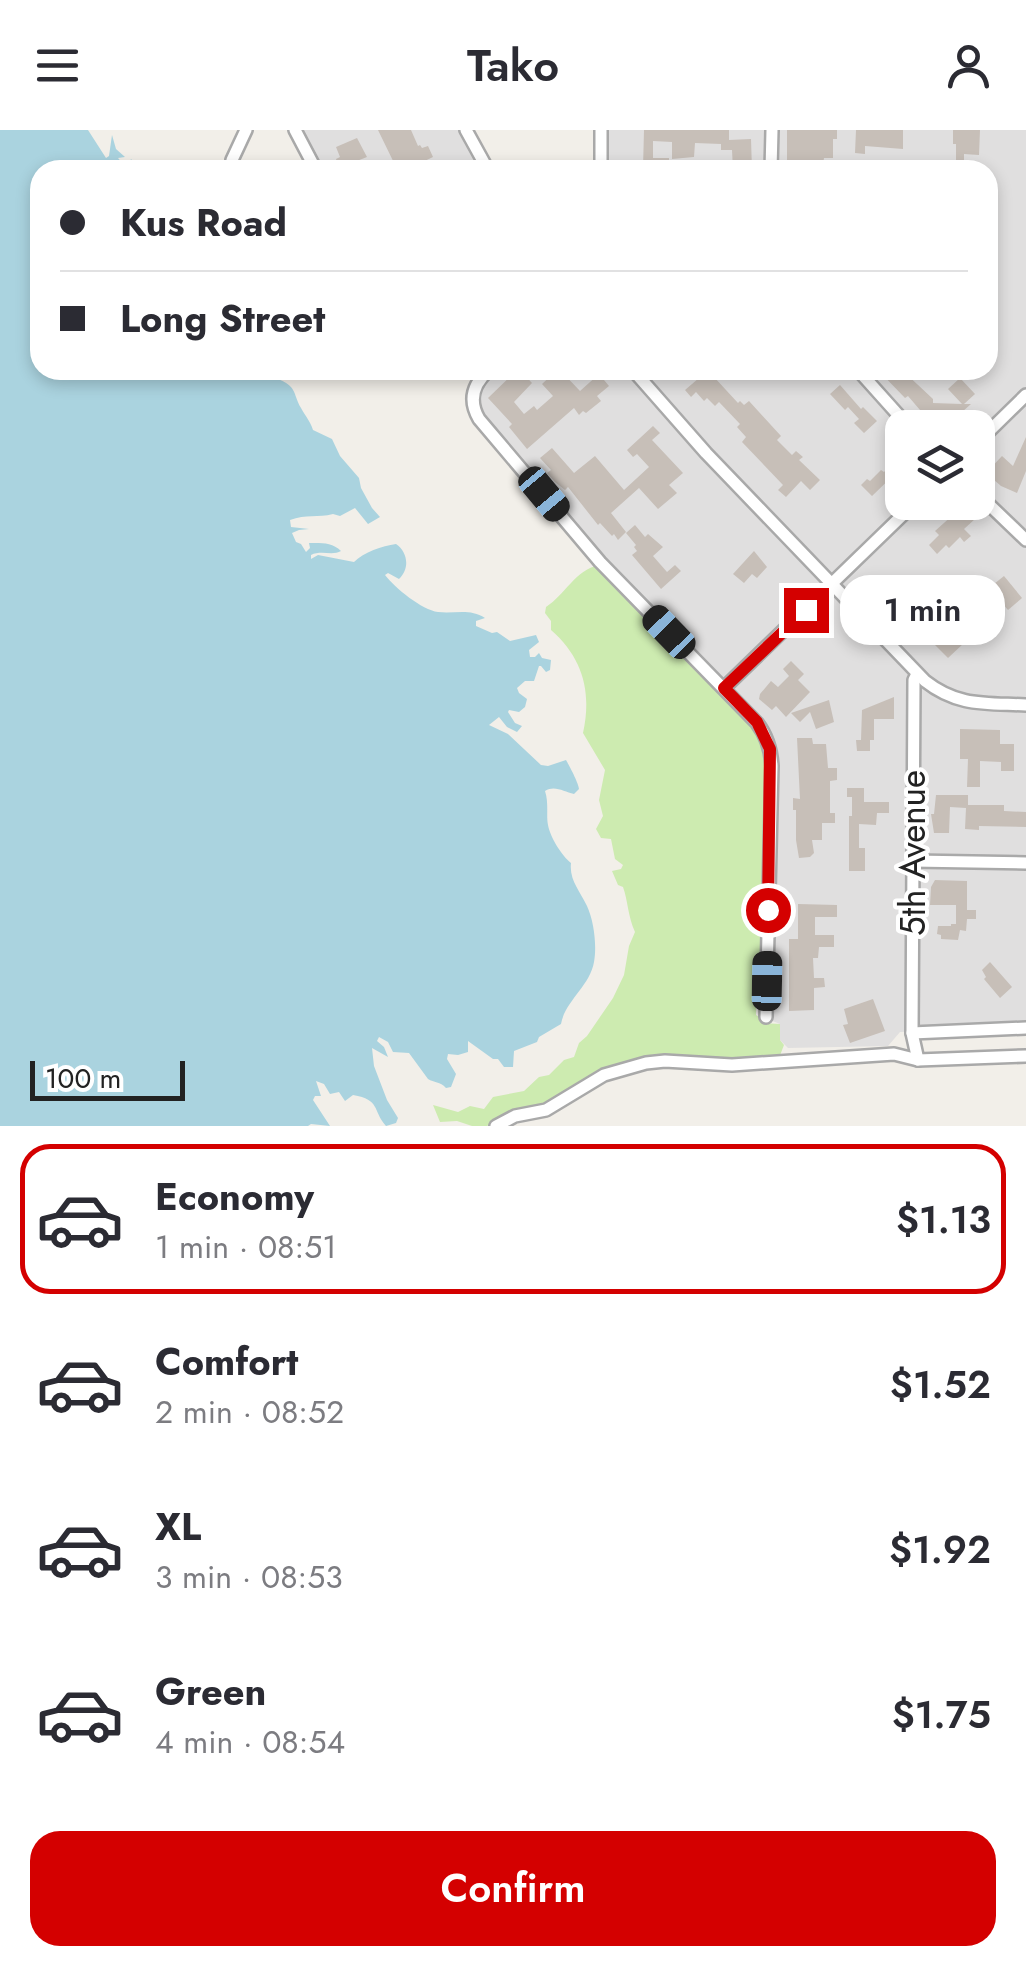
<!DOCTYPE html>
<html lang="en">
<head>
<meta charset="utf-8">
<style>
	body { margin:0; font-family:Jost,sans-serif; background:#f7f7f7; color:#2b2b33; height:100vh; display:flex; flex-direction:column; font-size:38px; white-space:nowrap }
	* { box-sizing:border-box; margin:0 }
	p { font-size:32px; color:#7c7c81 }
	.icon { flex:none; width:55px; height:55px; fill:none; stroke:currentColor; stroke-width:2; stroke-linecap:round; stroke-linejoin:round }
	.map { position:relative; height:996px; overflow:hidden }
	.side { display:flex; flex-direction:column; background:#fff; flex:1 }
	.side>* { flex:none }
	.banner { position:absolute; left:30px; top:30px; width:968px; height:220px; border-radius:30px; box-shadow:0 5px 15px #0003; display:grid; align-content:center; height:220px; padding:0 30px; background:#fff }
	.fabs { position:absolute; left:885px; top:280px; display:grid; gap:20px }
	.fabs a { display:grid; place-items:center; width:110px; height:110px; border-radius:20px; background:#fff; box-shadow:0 5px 15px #0003; font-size:50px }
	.scale { position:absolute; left:30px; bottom:25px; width:155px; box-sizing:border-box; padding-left:10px; border:5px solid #222; border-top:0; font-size:28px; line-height:35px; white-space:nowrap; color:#222; -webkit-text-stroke:8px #fff; paint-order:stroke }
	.end { position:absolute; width:45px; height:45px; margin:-22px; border:12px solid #d40000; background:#fff; box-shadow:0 0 0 5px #fff }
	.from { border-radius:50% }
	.bubble { position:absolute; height:70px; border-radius:30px; background:#fff; box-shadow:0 5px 15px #0003; font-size:32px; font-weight:600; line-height:70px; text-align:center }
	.car { position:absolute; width:30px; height:60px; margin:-30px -15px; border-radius:12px; box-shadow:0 0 8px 2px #0007; background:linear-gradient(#222 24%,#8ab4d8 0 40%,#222 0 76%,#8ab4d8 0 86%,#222 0) }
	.banner b { display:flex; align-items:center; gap:35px; height:95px; font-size:38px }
	.banner b+b { border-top:2px solid #e1e1e2 }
	.banner i { width:25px; height:25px; background:#2b2b33 }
	ul { padding:18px 0 0; list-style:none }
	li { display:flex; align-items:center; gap:30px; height:150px; margin:0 20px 15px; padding:0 10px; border:5px solid transparent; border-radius:30px }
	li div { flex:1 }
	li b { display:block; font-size:38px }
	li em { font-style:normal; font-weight:600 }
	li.current { border-color:#d40000 }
	li>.icon { width:90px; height:90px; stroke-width:1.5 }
	.primary-button { display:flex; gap:20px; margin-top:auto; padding:20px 30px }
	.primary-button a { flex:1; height:115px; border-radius:30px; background:#d40000; color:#fff; font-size:40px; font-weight:600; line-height:115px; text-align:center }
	header { display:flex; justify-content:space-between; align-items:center; height:130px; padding:0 30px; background:#fff; font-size:45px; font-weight:600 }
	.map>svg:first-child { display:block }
	.residential { fill:#e0dfdf; fill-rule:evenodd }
	.grass { fill:#cdebb0 }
	.water { fill:#aad3df }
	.building { fill:#c7bfb8 }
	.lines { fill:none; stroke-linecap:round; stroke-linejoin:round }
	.minor-casing { stroke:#a9a9a9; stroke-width:16 }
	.minor { stroke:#fff; stroke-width:11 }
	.route { stroke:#d40000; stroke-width:12 }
	.labels { text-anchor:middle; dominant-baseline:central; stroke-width:8; stroke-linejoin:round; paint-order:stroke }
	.street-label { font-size:35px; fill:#222; stroke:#fff }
</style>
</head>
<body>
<header><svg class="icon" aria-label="menu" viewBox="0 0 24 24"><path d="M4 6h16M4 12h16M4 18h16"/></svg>Tako<svg class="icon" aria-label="person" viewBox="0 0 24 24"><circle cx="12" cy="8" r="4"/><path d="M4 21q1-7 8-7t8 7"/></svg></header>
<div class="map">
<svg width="1026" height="996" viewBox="0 0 1026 996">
	<rect width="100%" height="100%" fill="#f2efe9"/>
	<g class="residential">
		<path d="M 295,0 L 465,0 L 487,40 L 315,40 Z"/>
		<path d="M 600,0 L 1026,0 L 1026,897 L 900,902 L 888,916 L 788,918 L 780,910 L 780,894 L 765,888 L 771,636 L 600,432 L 473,276 L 488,240 L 988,240 L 988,40 L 600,40 ZM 902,298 L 978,298 L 978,372 L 902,372 Z"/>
	</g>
	<path class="grass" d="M 599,435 L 754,596 L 764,614 L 767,634 L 762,822 L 759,827 L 758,855 L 762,859 L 761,873 L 756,877 L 756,885 L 761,888 L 762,893 L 780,894 L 780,910 L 784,915 L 779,928 L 763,930 L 652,929 L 555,972 L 516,982 L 487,996 L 472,996 L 457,991 L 440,992 L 433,975 L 458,982 L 470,976 L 484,979 L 493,967 L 524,961 L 539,947 L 549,945 L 564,930 L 574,927 L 579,913 L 587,906 L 613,868 L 624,845 L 629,816 L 635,802 C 628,787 628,771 623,757 L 618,755 L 612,741 L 621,739 L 623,735 L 615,729 L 611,709 L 601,708 L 596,699 L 603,686 L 599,670 L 605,640 L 583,603 C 592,562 583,528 551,500 L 551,491 L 545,483 L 546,477 C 565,465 575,440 599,435 Z"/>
	<path class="water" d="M 0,0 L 88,0 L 106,28 L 109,26 L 112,5 L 116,19 L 125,27 L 118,28 L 126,37 L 128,37 L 131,29 L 137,36 L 142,36 L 147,40 L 40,40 L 40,240 L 271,240 L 276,244 L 276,248 C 298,257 292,262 301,278 C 306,287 310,291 313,300 L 332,309 L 340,326 L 359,348 L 361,358 L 372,378 L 380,387 L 368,394 L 355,378 L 340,386 L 333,384 C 318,388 306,384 290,390 L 291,397 L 309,399 L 299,400 L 292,403 L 296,412 L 301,414 L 306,422 L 310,418 L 309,413 C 321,413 332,412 341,421 C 333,426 321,420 311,425 L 311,429 L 318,425 L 354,432 C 364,422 382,416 396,414 C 408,422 410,439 399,449 L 388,443 L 385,445 C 395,458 422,480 438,482 C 455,484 470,478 485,488 L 476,491 L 476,496 L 492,503 L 497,502 L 510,511 L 536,505 L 539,512 L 529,520 L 530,527 L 535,527 L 539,523 L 542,528 L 551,530 L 550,540 L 546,542 L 541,536 L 539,536 L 534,551 L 525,551 L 517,558 L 519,563 L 527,569 L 525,577 L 519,582 L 509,580 L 508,582 L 515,593 L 522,596 L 517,602 L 507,597 L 499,587 L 489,595 L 508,604 L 541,635 L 548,636 L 566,630 C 569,635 579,654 579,659 L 574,664 C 564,662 555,655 545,661 C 549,673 546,685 548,695 C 550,707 562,726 571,733 C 569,750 580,761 587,776 C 594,791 597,816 594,832 C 590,856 565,871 561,894 L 539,907 L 537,912 L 514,921 L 513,937 L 504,937 L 498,929 L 493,929 L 468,911 L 468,922 L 458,925 L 448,924 L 447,929 L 456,944 L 451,957 L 446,958 C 440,951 434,953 428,949 L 409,923 L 393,922 L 388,912 L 379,907 L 377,911 L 384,917 L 388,927 L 372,918 L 374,936 L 387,970 L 398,988 L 396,993 L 386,996 C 372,980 381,970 353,965 L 345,971 L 339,962 L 330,964 L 324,954 L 316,951 L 321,966 L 315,966 L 313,970 L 330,996 L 311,994 L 308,996 L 0,996 Z"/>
	<g class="building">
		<path d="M 378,0 L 411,0 L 418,16 L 420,15 L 422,18 L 428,16 L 433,27 L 406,40 L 400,40 L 398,36 L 396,37 Z"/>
		<path d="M 644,0 L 729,0 L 729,10 L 751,9 L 752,40 L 733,40 L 732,20 L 721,20 L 721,14 L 695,13 L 694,27 L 672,29 L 672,12 L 653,11 L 653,28 L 669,28 L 669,40 L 643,38 Z"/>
		<path d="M 787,0 L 837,0 L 837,9 L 833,9 L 833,28 L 824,28 L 823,34 L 806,35 L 787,32 Z"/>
		<path d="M 856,0 L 903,0 L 903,19 L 865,16 L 865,24 L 855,23 Z"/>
		<path d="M 953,0 L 980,0 L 979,25 L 964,24 L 964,40 L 956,40 L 956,14 L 953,14 Z"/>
		<path d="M 357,8 L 367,27 L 339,38 L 336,29 L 340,27 L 336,17 Z"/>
		<path d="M 517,240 L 520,240 L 532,253 L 514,272 L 524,284 L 534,276 L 537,280 L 553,266 L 542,254 L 557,240 L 560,240 L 580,261 L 599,244 L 609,256 L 597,266 L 601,271 L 586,283 L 583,281 L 579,285 L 574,278 L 527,319 L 509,297 L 512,294 L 488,268 Z"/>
		<path d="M 692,240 L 722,240 L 714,247 L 738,273 L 740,271 L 744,275 L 749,271 L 781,306 L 777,310 L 792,325 L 796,321 L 803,327 L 799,330 L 820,350 L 810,360 L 801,351 L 786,367 L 778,360 L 783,355 L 742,312 L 746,307 L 737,297 L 740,294 L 719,272 L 715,276 L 707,268 L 704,271 L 696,262 L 691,267 L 685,260 L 699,248 Z"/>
		<path d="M 878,240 L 902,240 L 933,269 L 933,273 L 962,274 L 948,259 L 960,248 L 975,264 L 964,274 L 971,274 L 944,298 L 941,294 L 932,294 L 908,266 L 905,268 Z"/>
		<path d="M 840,255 L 861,279 L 863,277 L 877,291 L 864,303 L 854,293 L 859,289 L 848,277 L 845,280 L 830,264 Z"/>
		<path d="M 653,296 L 660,303 L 652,310 L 683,343 L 669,355 L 677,363 L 658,379 L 639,358 L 611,383 L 626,402 L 618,410 L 614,404 L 612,406 L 600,393 L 598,395 L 568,357 L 565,360 L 555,352 L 547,343 L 551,340 L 540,328 L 552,318 L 574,343 L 595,326 L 624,360 L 649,337 L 637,324 L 633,327 L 627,320 Z"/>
		<path d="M 895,307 L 902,314 L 902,337 L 872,366 L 861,355 L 867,349 L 870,351 L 881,340 L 884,342 L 899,327 L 887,315 Z"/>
		<path d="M 1026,307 L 1026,341 L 1017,363 L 1001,356 L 986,343 L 1002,326 L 1013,336 Z"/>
		<path d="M 960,373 L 975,389 L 964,399 L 971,406 L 964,412 L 960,407 L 949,418 L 946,415 L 937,424 L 929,415 L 939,405 L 935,401 L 954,384 L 952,381 Z"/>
		<path d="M 635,395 L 645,407 L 648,404 L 663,417 L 653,426 L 667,442 L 675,435 L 681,441 L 661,459 L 632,425 L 637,421 L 634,417 L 636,415 L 626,403 Z"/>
		<path d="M 754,421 L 767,437 L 757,448 L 752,444 L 744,453 L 733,444 Z"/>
		<path d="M 1004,446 L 1022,468 L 1008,480 L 989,458 Z"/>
		<path d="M 904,457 L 929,482 L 934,478 L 956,499 L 954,502 L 964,513 L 948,528 L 928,508 L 924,512 L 909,497 L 918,488 L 895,465 Z"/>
		<path d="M 791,531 L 804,544 L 798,550 L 810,562 L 786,587 L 776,576 L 772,580 L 759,569 L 760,564 L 771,551 L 778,557 L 789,546 L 783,539 Z"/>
		<path d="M 894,567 L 894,589 L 874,589 L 874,610 L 870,610 L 870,621 L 857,621 L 856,610 L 861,610 L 862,580 Z"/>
		<path d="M 829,570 L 834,592 L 816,599 L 810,582 L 800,592 L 791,583 Z"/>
		<path d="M 960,599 L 1000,600 L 1000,614 L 1014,614 L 1014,641 L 1001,641 L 1001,632 L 980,631 L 980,657 L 967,657 L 968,629 L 960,629 Z"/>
		<path d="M 797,608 L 812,608 L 813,614 L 826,614 L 828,638 L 837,638 L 837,650 L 830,651 L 830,683 L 835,683 L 835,693 L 822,693 L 822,710 L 812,710 L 814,723 L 810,727 L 799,728 L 796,710 L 796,680 L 793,680 L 793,668 L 800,669 Z"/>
		<path d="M 847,658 L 864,658 L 864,672 L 889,672 L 889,683 L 877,683 L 876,695 L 859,694 L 859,718 L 865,718 L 865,741 L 849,741 L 849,686 L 852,686 L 852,667 L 847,667 Z"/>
		<path d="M 936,665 L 968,665 L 968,675 L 1004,675 L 1004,681 L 1026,682 L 1026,697 L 979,696 L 979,700 L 965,699 L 966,678 L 950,677 L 949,703 L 934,703 L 931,684 L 934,684 Z"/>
		<path d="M 935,750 L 967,751 L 967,780 L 976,780 L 976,789 L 967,789 L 966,801 L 960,800 L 958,810 L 941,809 L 941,805 L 937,804 L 938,796 L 951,796 L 951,794 L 956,794 L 956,775 L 930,775 L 931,757 Z"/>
		<path d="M 798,774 L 837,775 L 837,787 L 815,787 L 815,805 L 834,805 L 834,817 L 819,817 L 818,828 L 813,828 L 814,848 L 824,848 L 825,857 L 814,858 L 814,880 L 789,881 L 789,809 L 798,809 Z"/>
		<path d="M 990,832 L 1012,857 L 1000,868 L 984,849 L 986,847 L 982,840 Z"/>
		<path d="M 873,869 L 885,901 L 850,913 L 843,895 L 848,894 L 844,879 Z"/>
	</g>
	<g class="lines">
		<g class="minor-casing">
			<g id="minor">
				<path d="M 295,0 L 316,40"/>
				<path d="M 466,0 L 488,40"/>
				<path d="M 232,30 L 246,0"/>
				<path d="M 601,40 L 601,0"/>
				<path d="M 771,40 L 772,0"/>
				<path d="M 489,240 C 473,254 468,270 479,289 L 600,432 L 757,593 C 767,606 771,619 772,636 L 766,887"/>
				<path d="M 633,240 L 706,323 L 925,551 C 958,577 986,573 1026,575"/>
				<path d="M 858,240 L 910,298"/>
				<path d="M 978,312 L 1026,265"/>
				<path d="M 978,364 L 1026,410"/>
				<path d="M 917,544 L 914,550 L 912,903 L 918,930"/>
				<path d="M 724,558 L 916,372"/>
				<path d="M 913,731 L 1026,733"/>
				<path d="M 912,903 L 1026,898"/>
				<path d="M 496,996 L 515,986 L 546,980 L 604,945 L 646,933 L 665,931 L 732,935 L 894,924 L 918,930 L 1026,926"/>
			</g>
		</g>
		<use href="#minor" class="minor"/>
	</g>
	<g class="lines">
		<path class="route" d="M 768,780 L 770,619 L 757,592 L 724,558 L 806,480"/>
	</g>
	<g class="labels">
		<g class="street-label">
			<text transform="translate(913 723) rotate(-90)">5th Avenue</text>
		</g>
	</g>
</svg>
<div class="fabs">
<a><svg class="icon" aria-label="layers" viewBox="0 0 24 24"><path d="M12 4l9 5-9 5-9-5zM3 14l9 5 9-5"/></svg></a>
</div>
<div class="scale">100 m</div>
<i class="end from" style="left:768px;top:780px"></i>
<i class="end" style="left:806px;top:480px"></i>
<div class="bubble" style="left:840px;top:445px;width:165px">1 min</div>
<i class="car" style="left:544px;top:364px;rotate:140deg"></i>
<i class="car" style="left:669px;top:502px;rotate:316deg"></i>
<i class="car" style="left:767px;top:851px;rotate:1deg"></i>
<div class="banner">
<b><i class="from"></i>Kus Road</b>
<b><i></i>Long Street</b>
</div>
</div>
<section class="side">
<ul>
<li class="current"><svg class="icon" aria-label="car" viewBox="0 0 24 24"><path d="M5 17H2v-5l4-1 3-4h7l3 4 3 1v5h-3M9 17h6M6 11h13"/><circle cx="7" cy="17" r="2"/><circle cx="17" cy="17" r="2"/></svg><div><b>Economy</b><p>1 min · 08:51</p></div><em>$1.13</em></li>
<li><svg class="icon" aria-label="car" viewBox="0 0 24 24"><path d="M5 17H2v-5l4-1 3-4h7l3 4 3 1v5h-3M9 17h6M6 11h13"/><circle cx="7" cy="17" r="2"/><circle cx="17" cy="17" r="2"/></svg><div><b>Comfort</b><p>2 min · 08:52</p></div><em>$1.52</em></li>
<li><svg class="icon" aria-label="car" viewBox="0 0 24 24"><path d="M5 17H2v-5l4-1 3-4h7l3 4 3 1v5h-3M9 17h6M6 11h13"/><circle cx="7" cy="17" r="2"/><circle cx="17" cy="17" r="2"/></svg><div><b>XL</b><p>3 min · 08:53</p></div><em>$1.92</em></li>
<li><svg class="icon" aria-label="car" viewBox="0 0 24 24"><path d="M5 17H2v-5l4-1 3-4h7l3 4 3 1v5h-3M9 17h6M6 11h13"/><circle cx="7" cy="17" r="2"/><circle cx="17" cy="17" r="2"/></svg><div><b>Green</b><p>4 min · 08:54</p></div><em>$1.75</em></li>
</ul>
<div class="primary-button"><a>Confirm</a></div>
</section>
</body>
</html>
